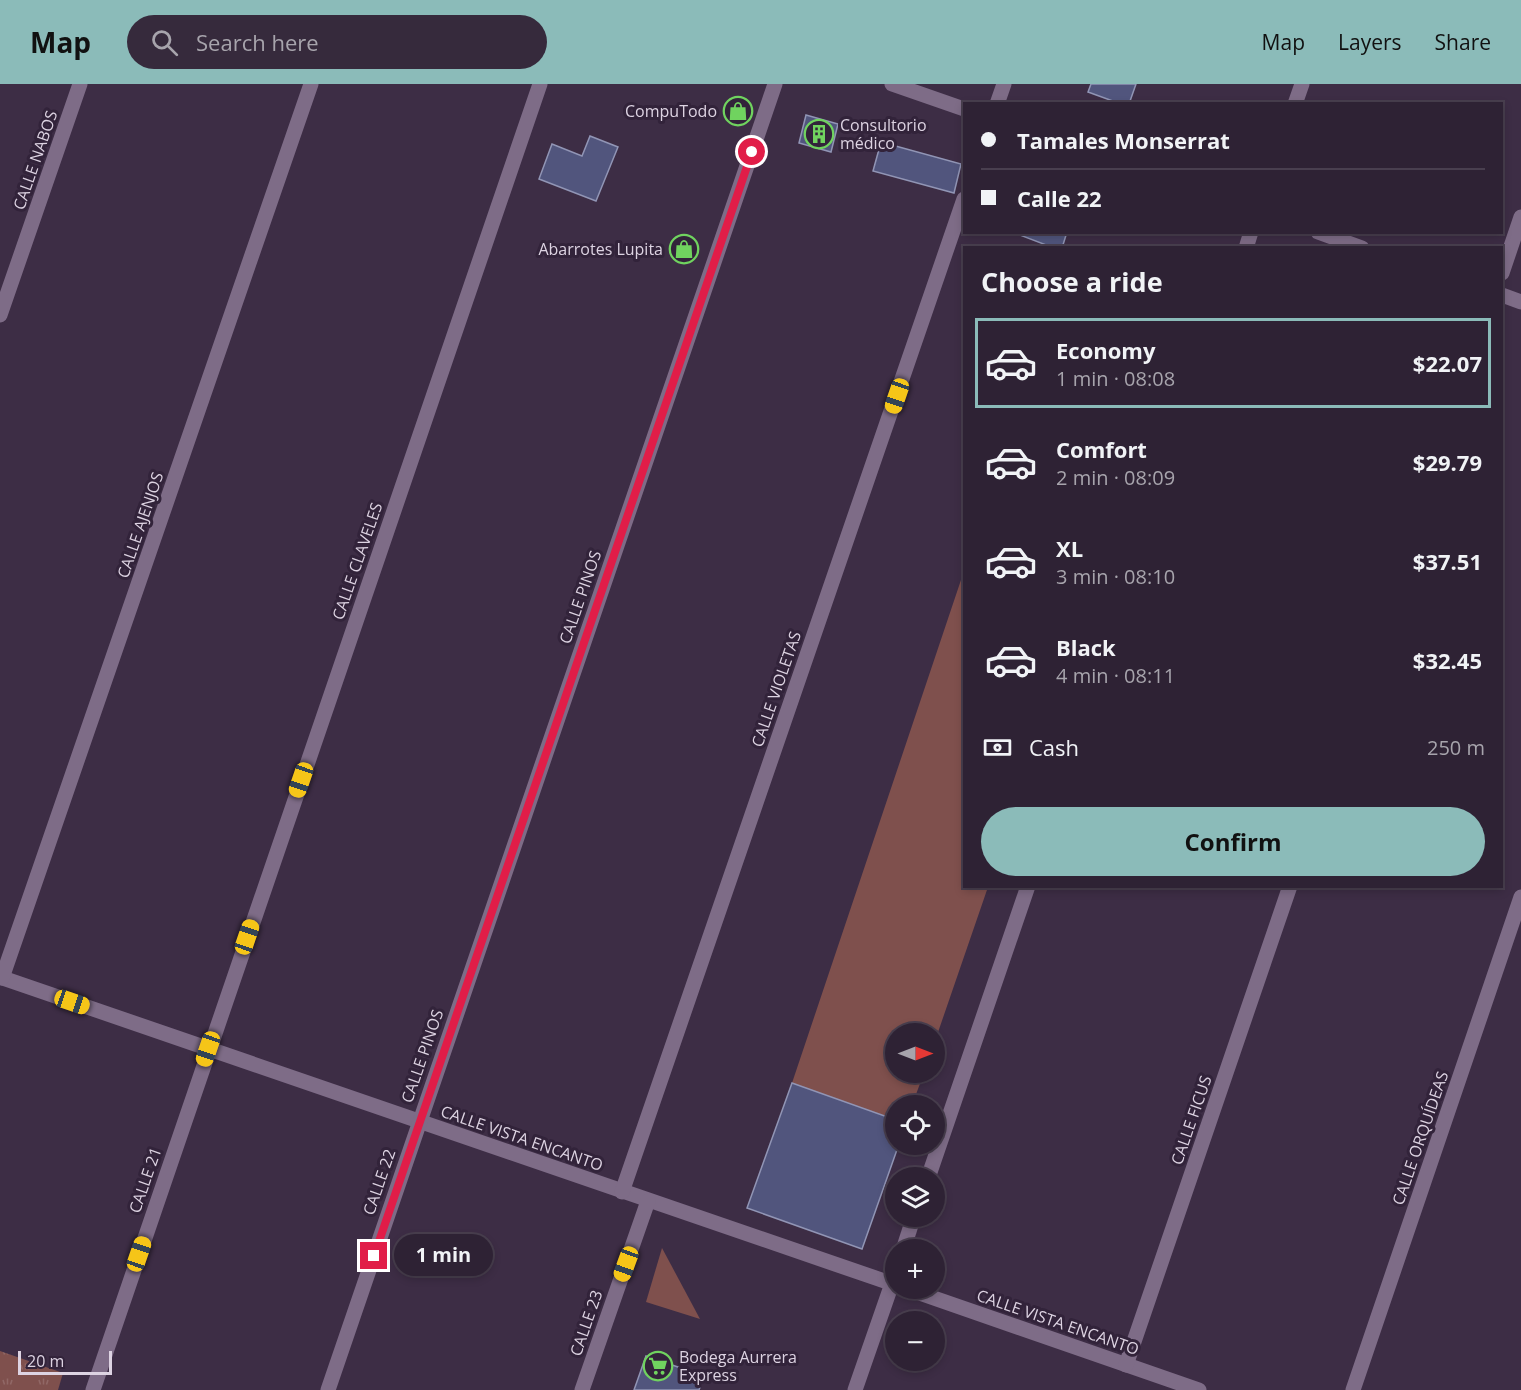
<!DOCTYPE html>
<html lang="en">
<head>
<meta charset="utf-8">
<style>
	body { margin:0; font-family:"Open Sans",sans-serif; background:#362a3c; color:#f1f3f6; height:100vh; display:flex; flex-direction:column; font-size:22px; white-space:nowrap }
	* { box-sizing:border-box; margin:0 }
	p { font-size:20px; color:#a7a4ac }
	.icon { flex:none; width:33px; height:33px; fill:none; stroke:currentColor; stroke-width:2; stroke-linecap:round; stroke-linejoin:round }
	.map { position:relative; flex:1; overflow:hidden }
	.side { position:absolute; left:963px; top:162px; width:540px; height:642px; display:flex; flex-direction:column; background:#2e2234; border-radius:0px; box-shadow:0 3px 9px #0003,0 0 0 2px #493f4f }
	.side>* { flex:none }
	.banner { position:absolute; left:963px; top:18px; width:540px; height:132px; border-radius:0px; box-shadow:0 3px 9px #0003,0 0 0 2px #493f4f; display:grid; align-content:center; height:132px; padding:0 18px; background:#2e2234 }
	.needle { width:39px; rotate:90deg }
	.controls { position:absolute; left:885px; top:939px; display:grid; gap:12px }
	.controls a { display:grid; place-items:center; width:60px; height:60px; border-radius:50%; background:#2e2234; box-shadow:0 3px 9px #0003,0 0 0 2px #493f4f; font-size:30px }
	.scale { position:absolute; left:18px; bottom:15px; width:94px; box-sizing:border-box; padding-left:6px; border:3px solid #ddd3e2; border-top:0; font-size:16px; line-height:21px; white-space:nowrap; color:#ddd3e2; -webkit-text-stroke:4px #32233a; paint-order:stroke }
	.end { position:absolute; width:27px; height:27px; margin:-14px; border:8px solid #e11d48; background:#fff; box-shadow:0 0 0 3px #fff }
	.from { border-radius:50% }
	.bubble { position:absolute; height:42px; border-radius:21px; background:#2e2234; box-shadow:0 3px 9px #0003,0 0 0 2px #493f4f; font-size:20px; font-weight:700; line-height:42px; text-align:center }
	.car { position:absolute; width:18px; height:36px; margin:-18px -9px; border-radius:8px; box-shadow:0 0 4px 2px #0007; background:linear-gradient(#f5c518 24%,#345 0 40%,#f5c518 0 76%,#345 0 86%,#f5c518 0) }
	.banner b { display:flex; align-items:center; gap:21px; height:57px; font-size:22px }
	.banner b+b { border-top:2px solid #493f4f }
	.banner i { width:15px; height:15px; background:#f1f3f6 }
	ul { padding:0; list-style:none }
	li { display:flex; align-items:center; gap:18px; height:90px; margin:0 12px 9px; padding:0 6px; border:3px solid transparent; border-radius:0px }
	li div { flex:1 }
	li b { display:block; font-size:22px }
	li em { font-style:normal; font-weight:700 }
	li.on { border-color:#8bbbb9 }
	li>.icon { width:54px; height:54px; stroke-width:1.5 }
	h2 { padding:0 18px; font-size:27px; line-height:72px }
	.pay { display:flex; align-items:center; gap:15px; height:66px; padding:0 18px; font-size:22px }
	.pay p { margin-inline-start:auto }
	.action { display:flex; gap:12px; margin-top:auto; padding:12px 18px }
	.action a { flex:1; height:69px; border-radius:36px; background:#8bbbb9; color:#111; font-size:24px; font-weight:700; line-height:69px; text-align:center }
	header { display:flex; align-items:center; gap:36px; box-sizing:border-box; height:84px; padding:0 30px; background:#8bbbb9; color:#111 }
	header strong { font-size:28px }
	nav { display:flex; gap:33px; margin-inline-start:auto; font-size:21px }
	.search { width:420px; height:54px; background:#362a3c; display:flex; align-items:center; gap:15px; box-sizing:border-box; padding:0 21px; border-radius:33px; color:#a7a4ac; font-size:22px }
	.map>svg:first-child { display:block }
	.grass { fill:#7f504d }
	.park { fill:url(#park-tufts) }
	.building { fill:#51557d; stroke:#9195b5; stroke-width:1.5 }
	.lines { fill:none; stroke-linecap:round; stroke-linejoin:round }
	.minor { stroke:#7e6c87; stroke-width:15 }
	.tertiary { stroke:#7e6c87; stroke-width:15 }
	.route { stroke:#e11d48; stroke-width:8 }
	.labels { text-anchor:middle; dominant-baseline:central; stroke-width:6; stroke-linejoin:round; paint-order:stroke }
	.poi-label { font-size:16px; fill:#ddd3e2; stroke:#32233a; text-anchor:end }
	.street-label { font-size:16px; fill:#ddd3e2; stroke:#32233a }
</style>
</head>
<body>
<header>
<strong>Map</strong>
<div class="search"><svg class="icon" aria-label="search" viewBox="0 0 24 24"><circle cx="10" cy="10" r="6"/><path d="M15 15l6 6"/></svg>Search here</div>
<nav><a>Map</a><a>Layers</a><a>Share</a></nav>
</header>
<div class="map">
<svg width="1521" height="1306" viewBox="0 0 1521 1306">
	<defs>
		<pattern id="park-tufts" width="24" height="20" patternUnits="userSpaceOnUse" patternTransform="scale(1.5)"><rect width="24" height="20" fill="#7f504d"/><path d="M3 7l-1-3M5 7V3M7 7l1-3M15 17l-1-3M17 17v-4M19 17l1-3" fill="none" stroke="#916866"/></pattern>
	</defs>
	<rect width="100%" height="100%" fill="#3d2d45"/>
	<g class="grass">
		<path d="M 964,487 L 964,802 L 988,803 L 935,957 L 934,950 L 896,950 L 896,988 L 924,989 L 912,1021 L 896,1022 L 895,1036 L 792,999 Z"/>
		<path d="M 662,1164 L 700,1235 L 646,1218 Z"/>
	</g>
	<path class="park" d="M 0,1267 L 63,1289 L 58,1306 L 0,1306 Z"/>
	<g class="building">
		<path d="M 1091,0 L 1136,0 L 1129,20 L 1121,20 L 1088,8 Z"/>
		<path d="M 806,31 L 838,40 L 831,68 L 799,59 Z"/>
		<path d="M 590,52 L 618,63 L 596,117 L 539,95 L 552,60 L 582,72 Z"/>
		<path d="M 881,58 L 961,80 L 954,109 L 873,87 Z"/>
		<path d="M 1012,148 L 1067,148 L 1062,164 L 1054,164 Z"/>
		<path d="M 792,999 L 896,1036 L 896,1060 L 899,1060 L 862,1165 L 747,1124 Z"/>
		<path d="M 646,1272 L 704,1292 L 699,1306 L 634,1306 Z"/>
	</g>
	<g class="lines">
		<g class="minor">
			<path d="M 997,20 L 1004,0"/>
			<path d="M 1318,148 L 1362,164"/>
			<path d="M 1502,189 L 1521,133"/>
			<path d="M 1502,211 L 1521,218"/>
			<path d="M 0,231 L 80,0"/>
			<path d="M 0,893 L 896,1201"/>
			<path d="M 2,894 L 311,0"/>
			<path d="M 622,1108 L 964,115"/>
			<path d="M 905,1204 L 1199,1306"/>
			<path d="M 1126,1281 L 1290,802"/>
			<path d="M 93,1306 L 540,0"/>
			<path d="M 328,1306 L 775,0"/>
			<path d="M 582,1306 L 648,1117"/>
			<path d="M 1353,1306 L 1521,813"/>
		</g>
		<g class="tertiary">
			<path d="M 892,0 L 964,25"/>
			<path d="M 1295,20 L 1302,0"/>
			<path d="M 1246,164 L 1251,148"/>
			<path d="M 928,1094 L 1028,802"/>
			<path d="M 903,1166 L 914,1132"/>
			<path d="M 855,1306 L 896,1188"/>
		</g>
	</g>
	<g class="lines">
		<path class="route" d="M 374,1172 L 752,68"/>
	</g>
	<defs>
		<g id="shop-ring" transform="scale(1.5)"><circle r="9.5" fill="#32233a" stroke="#70d35f" stroke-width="1.5"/><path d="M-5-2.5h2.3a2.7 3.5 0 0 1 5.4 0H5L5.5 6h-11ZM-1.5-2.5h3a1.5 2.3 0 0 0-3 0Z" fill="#70d35f"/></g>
		<g id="building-ring" transform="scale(1.5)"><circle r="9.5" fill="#32233a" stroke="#70d35f" stroke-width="1.5"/><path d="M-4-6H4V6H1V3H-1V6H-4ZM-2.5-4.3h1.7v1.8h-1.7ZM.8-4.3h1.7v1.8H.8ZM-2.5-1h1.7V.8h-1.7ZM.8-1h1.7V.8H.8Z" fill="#70d35f"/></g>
		<g id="supermarket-ring" transform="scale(1.5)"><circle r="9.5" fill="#32233a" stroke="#70d35f" stroke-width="1.5"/><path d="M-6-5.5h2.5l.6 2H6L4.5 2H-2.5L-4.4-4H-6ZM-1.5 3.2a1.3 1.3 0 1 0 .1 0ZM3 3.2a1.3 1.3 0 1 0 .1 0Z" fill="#70d35f"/></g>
	</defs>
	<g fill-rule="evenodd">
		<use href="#shop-ring" x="738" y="27"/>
		<use href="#building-ring" x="819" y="50"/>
		<use href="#shop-ring" x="684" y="165"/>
		<use href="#supermarket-ring" x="658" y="1282"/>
	</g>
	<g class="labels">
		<g class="poi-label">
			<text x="717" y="27">CompuTodo</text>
			<text x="840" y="41" text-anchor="start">Consultorio<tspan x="840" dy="18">médico</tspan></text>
			<text x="663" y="165">Abarrotes Lupita</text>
			<text x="679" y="1273" text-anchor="start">Bodega Aurrera<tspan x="679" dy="18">Express</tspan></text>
		</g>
		<g class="street-label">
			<text transform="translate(35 76) rotate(-71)">CALLE NABOS</text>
			<text transform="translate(140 441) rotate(-71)">CALLE AJENJOS</text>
			<text transform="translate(357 477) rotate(-71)">CALLE CLAVELES</text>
			<text transform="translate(580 513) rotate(-71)">CALLE PINOS</text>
			<text transform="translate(776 605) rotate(-71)">CALLE VIOLETAS</text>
			<text transform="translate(422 972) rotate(-71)">CALLE PINOS</text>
			<text transform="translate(1191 1036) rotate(-71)">CALLE FICUS</text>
			<text transform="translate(522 1054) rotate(19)">CALLE VISTA ENCANTO</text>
			<text transform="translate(1420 1054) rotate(-71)">CALLE ORQUÍDEAS</text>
			<text transform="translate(145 1096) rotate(-71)">CALLE 21</text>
			<text transform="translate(379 1098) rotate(-71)">CALLE 22</text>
			<text transform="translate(1058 1238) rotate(19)">CALLE VISTA ENCANTO</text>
			<text transform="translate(586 1239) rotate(-71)">CALLE 23</text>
		</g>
	</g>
</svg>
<div class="controls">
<a><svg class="needle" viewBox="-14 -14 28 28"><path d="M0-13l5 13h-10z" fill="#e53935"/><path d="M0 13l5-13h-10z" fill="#a7a4ac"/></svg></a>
<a><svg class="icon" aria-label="locate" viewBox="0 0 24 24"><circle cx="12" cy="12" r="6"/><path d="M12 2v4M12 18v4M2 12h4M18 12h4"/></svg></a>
<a><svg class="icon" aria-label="layers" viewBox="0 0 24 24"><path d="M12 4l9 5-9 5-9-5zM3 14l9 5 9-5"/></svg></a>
<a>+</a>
<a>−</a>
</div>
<div class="scale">20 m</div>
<i class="end from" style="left:752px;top:68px"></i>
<i class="end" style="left:374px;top:1172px"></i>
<div class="bubble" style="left:394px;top:1150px;width:99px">1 min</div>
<i class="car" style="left:897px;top:312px;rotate:199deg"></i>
<i class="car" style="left:301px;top:696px;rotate:199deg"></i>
<i class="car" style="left:247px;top:853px;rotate:19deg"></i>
<i class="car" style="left:72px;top:918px;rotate:109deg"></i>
<i class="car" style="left:208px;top:965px;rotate:199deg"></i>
<i class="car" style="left:139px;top:1170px;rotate:19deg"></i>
<i class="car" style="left:626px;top:1180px;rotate:200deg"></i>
<div class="banner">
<b><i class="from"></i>Tamales Monserrat</b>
<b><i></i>Calle 22</b>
</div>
<section class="side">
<h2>Choose a ride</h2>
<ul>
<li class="on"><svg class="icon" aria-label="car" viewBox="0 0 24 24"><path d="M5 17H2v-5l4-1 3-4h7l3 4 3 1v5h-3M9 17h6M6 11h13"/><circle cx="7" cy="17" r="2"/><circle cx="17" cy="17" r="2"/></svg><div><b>Economy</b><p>1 min · 08:08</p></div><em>$22.07</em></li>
<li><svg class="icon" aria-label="car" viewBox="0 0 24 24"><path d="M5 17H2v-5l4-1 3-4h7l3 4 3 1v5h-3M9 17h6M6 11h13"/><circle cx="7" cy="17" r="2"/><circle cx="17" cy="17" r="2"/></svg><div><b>Comfort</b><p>2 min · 08:09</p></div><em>$29.79</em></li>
<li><svg class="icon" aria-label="car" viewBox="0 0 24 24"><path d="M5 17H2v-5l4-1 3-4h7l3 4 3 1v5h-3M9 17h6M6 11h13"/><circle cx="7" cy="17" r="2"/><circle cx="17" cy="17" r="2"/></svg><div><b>XL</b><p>3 min · 08:10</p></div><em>$37.51</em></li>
<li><svg class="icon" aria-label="car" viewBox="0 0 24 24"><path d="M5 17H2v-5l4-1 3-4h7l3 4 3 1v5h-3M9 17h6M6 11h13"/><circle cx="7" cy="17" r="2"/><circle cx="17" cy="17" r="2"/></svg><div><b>Black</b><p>4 min · 08:11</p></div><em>$32.45</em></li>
</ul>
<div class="pay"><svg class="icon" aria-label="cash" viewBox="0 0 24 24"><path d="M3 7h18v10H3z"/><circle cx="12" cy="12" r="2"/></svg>Cash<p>250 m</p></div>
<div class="action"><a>Confirm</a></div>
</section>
</div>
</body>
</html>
